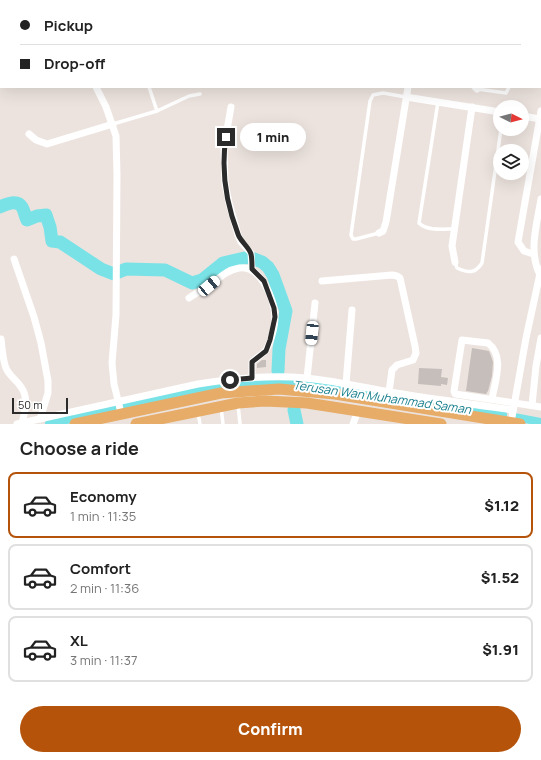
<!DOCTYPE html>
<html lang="en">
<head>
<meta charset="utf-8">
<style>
	body { margin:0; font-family:Manrope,sans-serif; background:#f2f2f2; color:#222; height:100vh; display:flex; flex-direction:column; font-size:15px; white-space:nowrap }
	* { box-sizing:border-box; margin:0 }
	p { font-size:13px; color:#767676 }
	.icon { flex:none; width:22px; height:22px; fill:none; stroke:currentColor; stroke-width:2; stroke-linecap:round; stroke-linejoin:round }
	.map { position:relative; height:424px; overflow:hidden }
	.side { display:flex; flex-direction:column; background:#fff; flex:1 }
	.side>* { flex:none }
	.hud { position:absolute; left:0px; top:0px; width:541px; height:88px; box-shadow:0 4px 16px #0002; display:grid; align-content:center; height:88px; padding:0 20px; background:#fff }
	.needle { width:26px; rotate:96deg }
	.fabs { position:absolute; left:493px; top:100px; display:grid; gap:8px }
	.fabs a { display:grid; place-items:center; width:36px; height:36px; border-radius:50%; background:#fff; box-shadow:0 4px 16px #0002; font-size:20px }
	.scale { position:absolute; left:12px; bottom:10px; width:56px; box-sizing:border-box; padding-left:4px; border:2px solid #2b2b2b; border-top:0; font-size:11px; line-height:14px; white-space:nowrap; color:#2b2b2b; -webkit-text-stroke:3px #fff; paint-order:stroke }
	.end { position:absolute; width:18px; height:18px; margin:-9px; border:5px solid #2b2b2b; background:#fff; box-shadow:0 0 0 2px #fff }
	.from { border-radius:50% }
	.bubble { position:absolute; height:28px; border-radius:14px; background:#fff; box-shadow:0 4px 16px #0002; font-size:13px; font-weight:800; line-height:28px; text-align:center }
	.car { position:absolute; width:12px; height:24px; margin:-12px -6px; border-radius:5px; box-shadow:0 0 3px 1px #0007; background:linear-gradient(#fff 24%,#345 0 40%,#fff 0 76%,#345 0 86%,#fff 0) }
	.hud b { display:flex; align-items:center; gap:14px; height:38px; font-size:15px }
	.hud b+b { border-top:1px solid #e0e0e0 }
	.hud i { width:10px; height:10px; background:#222 }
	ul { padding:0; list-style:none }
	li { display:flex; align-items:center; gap:12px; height:66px; margin:0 8px 6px; padding:0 12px; border:2px solid #e0e0e0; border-radius:8px }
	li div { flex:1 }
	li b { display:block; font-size:15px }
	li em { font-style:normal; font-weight:800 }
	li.on { border-color:#b45309 }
	li>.icon { width:36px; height:36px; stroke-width:1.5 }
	h2 { padding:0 20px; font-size:18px; line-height:48px }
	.action { display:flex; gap:8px; margin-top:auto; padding:8px 20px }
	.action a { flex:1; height:46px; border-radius:24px; background:#b45309; color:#fff; font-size:16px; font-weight:800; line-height:46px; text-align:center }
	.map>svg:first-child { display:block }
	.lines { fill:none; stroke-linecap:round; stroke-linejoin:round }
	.canal { stroke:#79e2e6; stroke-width:8 }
	.river { stroke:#79e2e6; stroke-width:13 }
	.building { fill:#c5beba }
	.service { stroke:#fff; stroke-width:3.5 }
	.minor { stroke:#fff; stroke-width:7 }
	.primary { stroke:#e7ac68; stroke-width:11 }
	.route { stroke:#2b2b2b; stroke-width:5 }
	.labels { text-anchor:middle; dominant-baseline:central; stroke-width:4; stroke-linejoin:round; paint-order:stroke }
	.water-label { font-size:12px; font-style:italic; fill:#177f8c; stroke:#fff }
</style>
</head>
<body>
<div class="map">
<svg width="541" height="424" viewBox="0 0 541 424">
	<rect width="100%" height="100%" fill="#ece3de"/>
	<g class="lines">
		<g class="canal">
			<path d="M 514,417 L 541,422"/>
			<path d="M 49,424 L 216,386 L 265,383 L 309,384 L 503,415"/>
		</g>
		<g class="river">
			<path d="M 0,207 C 6,204 17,199 22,207 C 24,210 25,216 27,220 L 37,216 L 46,215 L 50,227 L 52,241 L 60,242 L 101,269 L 114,274 L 126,269 L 165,270 L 192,283 L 202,280 L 223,263 L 249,257 L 262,262 L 268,267 L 273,275 L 286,311 L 279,349 L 278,371"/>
			<path d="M 294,410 L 297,424"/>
		</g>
	</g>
	<g class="building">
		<path d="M 472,348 L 489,351 L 491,356 L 493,362 L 492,376 L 488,391 L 486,394 L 466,391 Z"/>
		<path d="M 262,360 L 266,360 L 266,367 L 257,368 L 257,364 Z"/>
		<path d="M 419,368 L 442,369 L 441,377 L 448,378 L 447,385 L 441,384 L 441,386 L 418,384 Z"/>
	</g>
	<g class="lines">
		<g class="service">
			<path d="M 453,1 L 453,0"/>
			<path d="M 522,1 L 523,0"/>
			<path d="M 149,87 L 157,111"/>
			<path d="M 477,89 L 506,93 L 509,87"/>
			<path d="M 438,102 L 419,223 C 426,231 444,229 454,229"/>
			<path d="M 113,124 L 157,111 L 189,96 L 200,94"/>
			<path d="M 379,233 L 356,239 L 353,239 L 351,235 L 370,101 L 373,95 L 383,93 L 406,97"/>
			<path d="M 455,262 L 457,268 C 468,273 475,274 482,263 L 501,129"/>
			<path d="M 238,404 L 240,424"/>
			<path d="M 221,407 L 223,424"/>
			<path d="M 198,413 L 200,424"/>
		</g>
		<g class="minor">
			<path d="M 296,0 L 297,1"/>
			<path d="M 69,1 L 70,0"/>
			<path d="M 185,1 L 190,0"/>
			<path d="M 421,1 L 421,0"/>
			<path d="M 490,1 L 490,0"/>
			<path d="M 96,87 L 106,107 L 116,136 L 117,175 L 116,315 L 112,363 L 114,384 L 121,413"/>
			<path d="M 475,87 L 477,89"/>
			<path d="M 406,97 L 500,112"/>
			<path d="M 231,107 L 224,147 L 225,183 L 229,203 L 238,235 L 241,242 L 251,253 L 252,269"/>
			<path d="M 522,116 L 541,119"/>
			<path d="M 29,134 L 36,140 L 47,144 L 113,124"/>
			<path d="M 379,233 L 383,231 L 386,222 L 408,87"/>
			<path d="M 533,254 L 524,251 L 518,242 L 541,111"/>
			<path d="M 14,259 L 34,317 L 41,343 L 48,381 L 48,393 L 40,419"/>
			<path d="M 455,262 L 452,246 L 472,107"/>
			<path d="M 540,275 C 528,251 537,224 541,199"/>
			<path d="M 322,281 L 392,275 L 397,276 L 400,278 L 415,346 L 416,353 L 413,360 L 397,365 L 392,370 L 389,392"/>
			<path d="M 189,298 C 196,293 203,290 210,285 C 219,278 227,270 239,268 C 260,264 275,300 275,317 C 275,326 271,342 266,350 C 263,354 256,358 252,362 L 252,378"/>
			<path d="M 1,339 C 2,347 3,364 7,370 C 10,376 17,381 21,387 C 29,398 25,411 22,423"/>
			<path d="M 307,378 L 315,303"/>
			<path d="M 346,384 L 352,310"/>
			<path d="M 492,399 C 495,381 505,356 488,343 L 462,340 L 454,391 L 455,394 L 541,407"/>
			<path d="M 532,405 L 536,366 L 541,338"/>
			<path d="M 511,423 L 526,338 L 541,269"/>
			<path d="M 17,424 L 198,384 C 234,378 270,375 306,378 C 335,381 362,387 390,392 C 431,399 472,404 513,410"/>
			<path d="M 353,424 L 358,411"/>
		</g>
		<g class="primary">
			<path d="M 75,424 L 221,393 L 279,389 L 335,394 L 520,424"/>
			<path d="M 136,424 L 238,403 L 265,401 L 307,403 L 441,424"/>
		</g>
	</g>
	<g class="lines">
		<path class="route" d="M 226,137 C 221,169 226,203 238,234 C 240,241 249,247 251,254 C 252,258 252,265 252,269 L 264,281 L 274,308 L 275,317 L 270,340 L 266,351 L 252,362 L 252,378 L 230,380"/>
	</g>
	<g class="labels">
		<g class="water-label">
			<text transform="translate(382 397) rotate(8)">Terusan Wan Muhammad Saman</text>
		</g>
	</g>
</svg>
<div class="fabs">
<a><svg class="needle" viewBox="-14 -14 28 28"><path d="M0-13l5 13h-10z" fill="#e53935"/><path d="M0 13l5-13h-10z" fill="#767676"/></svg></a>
<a><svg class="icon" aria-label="layers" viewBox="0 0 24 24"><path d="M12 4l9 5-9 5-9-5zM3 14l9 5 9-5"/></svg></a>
</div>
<div class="scale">50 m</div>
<i class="end from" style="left:230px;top:380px"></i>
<i class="end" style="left:226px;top:137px"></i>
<div class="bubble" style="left:240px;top:123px;width:66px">1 min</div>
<i class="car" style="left:209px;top:286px;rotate:50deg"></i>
<i class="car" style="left:312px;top:333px;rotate:186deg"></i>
<div class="hud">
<b><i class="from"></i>Pickup</b>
<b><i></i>Drop-off</b>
</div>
</div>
<section class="side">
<h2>Choose a ride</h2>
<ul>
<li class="on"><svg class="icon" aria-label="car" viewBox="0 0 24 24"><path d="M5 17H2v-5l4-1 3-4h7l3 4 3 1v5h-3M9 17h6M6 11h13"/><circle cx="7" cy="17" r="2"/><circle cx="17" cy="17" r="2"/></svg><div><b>Economy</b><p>1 min · 11:35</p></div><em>$1.12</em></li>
<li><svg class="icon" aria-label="car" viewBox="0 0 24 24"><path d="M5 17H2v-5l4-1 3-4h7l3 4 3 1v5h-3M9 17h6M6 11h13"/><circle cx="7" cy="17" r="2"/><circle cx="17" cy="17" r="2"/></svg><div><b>Comfort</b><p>2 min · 11:36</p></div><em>$1.52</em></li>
<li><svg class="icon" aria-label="car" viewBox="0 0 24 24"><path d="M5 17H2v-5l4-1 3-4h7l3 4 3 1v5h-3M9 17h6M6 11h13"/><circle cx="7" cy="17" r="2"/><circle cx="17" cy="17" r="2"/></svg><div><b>XL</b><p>3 min · 11:37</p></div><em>$1.91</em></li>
</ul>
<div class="action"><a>Confirm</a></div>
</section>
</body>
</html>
